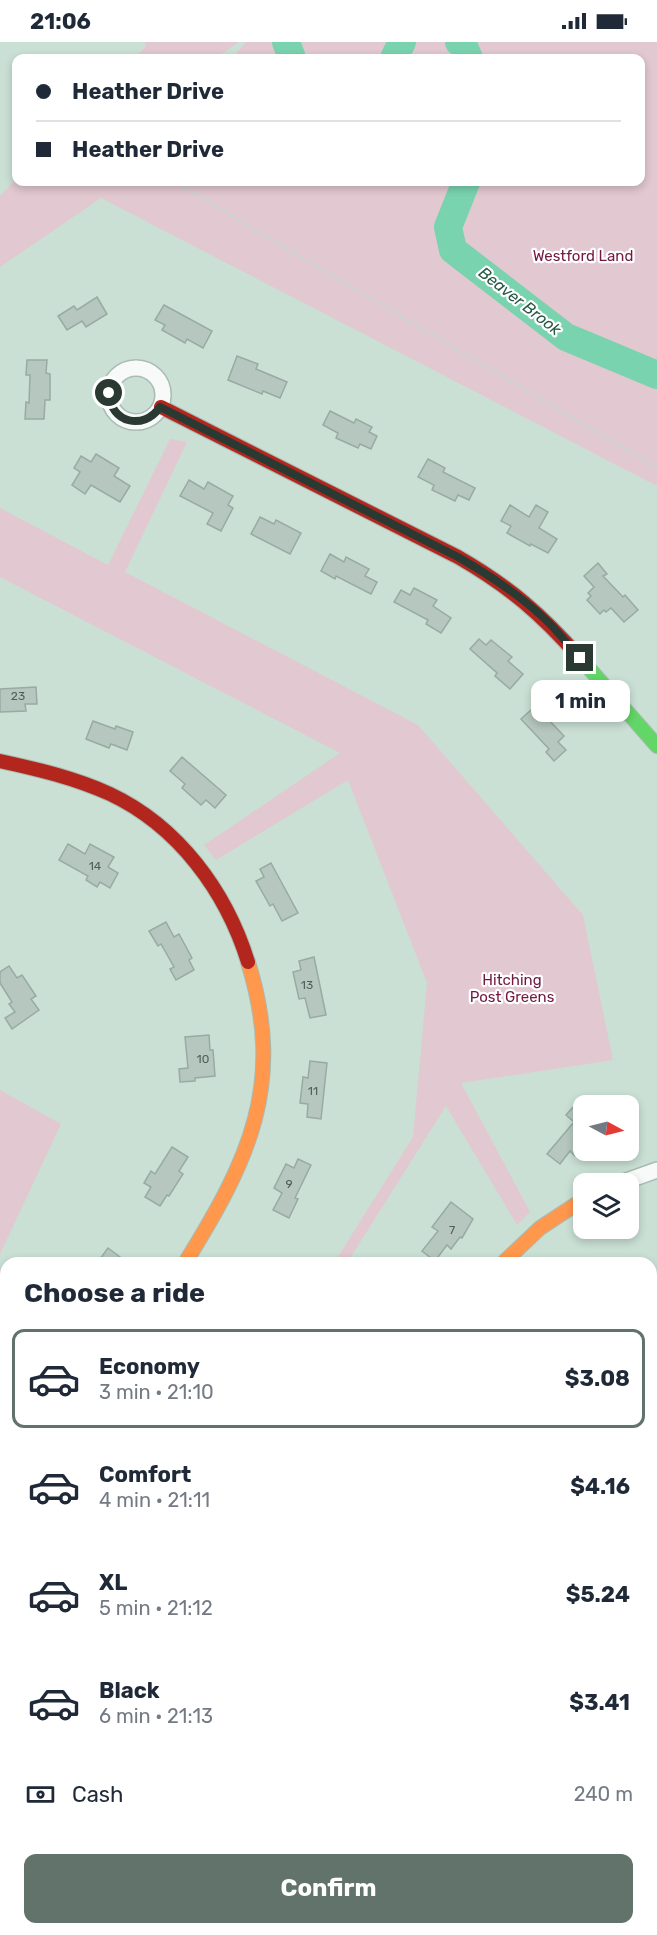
<!DOCTYPE html>
<html lang="en">
<head>
<meta charset="utf-8">
<style>
	body { margin:0; font-family:Rubik,sans-serif; background:#f2f2f3; color:#1f2937; height:100vh; display:flex; flex-direction:column; font-size:22px; white-space:nowrap }
	* { box-sizing:border-box; margin:0 }
	p { font-size:20px; color:#747a83 }
	.icon { flex:none; width:33px; height:33px; fill:none; stroke:currentColor; stroke-width:2; stroke-linecap:round; stroke-linejoin:round }
	.map { position:relative; flex:1; overflow:hidden }
	.details { position:absolute; left:0px; top:1215px; width:657px; height:678px; display:flex; flex-direction:column; background:#fff; border-radius:18px 18px 0 0; box-shadow:0 3px 9px #0003 }
	.details>* { flex:none }
	.banner { position:absolute; left:12px; top:12px; width:633px; height:132px; border-radius:12px; box-shadow:0 3px 9px #0003; display:grid; align-content:center; height:132px; padding:0 24px; background:#fff }
	.needle { width:39px; rotate:97deg }
	.fabs { position:absolute; left:573px; top:1053px; display:grid; gap:12px }
	.fabs a { display:grid; place-items:center; width:66px; height:66px; border-radius:12px; background:#fff; box-shadow:0 3px 9px #0003; font-size:30px }
	.end { position:absolute; width:27px; height:27px; margin:-14px; border:8px solid #2a3932; background:#fff; box-shadow:0 0 0 3px #fff }
	.from { border-radius:50% }
	.bubble { position:absolute; height:42px; border-radius:12px; background:#fff; box-shadow:0 3px 9px #0003; font-size:20px; font-weight:700; line-height:42px; text-align:center }
	.banner b { display:flex; align-items:center; gap:21px; height:57px; font-size:22px }
	.banner b+b { border-top:2px solid #e0e1e3 }
	.banner i { width:15px; height:15px; background:#1f2937 }
	ul { padding:0; list-style:none }
	li { display:flex; align-items:center; gap:18px; height:99px; margin:0 12px 9px; padding:0 12px; border:3px solid transparent; border-radius:12px }
	li div { flex:1 }
	li b { display:block; font-size:22px }
	li em { font-style:normal; font-weight:700 }
	li.current { border-color:#62736b }
	li>.icon { width:54px; height:54px; stroke-width:1.5 }
	h2 { padding:0 24px; font-size:27px; line-height:72px }
	.pay { display:flex; align-items:center; gap:15px; height:66px; padding:0 24px; font-size:22px }
	.pay p { margin-inline-start:auto }
	.action { display:flex; gap:12px; margin-top:auto; padding:12px 24px }
	.action a { flex:1; height:69px; border-radius:12px; background:#62736b; color:#fff; font-size:24px; font-weight:700; line-height:69px; text-align:center }
	.status { display:flex; justify-content:space-between; align-items:center; height:42px; padding:0 30px; background:#fff; direction:ltr }
	.status svg { height:16px; fill:currentColor }
	.map>svg:first-child { display:block }
	.green { fill:#e2c8d0 }
	.lines { fill:none; stroke-linecap:round; stroke-linejoin:round }
	.river { stroke:#79d3af; stroke-width:28 }
	.building { fill:#b5c7be; stroke:#99aaa2; stroke-width:1.5 }
	.street-casing { stroke:#a9bbb2; stroke-width:18 }
	.fast-casing { stroke:#a9bbb2; stroke-width:16 }
	.slow-casing { stroke:#a9bbb2; stroke-width:16 }
	.jam-casing { stroke:#a9bbb2; stroke-width:16 }
	.path { stroke:#cdd3d1; stroke-width:3; stroke-dasharray:6 3; stroke-linecap:butt }
	.street { stroke:#f7faf9; stroke-width:15 }
	.fast { stroke:#63d668; stroke-width:14 }
	.slow { stroke:#ff974d; stroke-width:14 }
	.jam { stroke:#b3261e; stroke-width:14 }
	.route { stroke:#2a3932; stroke-width:8 }
	.labels { text-anchor:middle; dominant-baseline:central; stroke-width:4.5; stroke-linejoin:round; paint-order:stroke }
	.number-label { font-size:12px; fill:#4f5f57 }
	.park-label { font-size:15px; fill:#711941; stroke:#fff }
	.water-label { font-size:16px; font-style:italic; fill:#275844; stroke:#fff }
</style>
</head>
<body>
<div class="status"><b>21:06</b><svg viewBox="0 0 49 12"><path d="M0 12V9h3v3zM5 12V6h3v6zM10 12V3h3v9zM15 12V0h3v12zM26 1h20v11H26zM47 4h2v5h-2z"/></svg></div>
<div class="map">
<svg width="657" height="1893" viewBox="0 0 657 1893">
	<rect width="100%" height="100%" fill="#cae0d5"/>
	<g class="green">
		<path d="M 144,0 L 238,0 L 219,14 L 220,16 L 135,16 L 146,4 Z"/>
		<path d="M 246,0 L 657,0 L 657,444 L 101,156 L 0,225 L 0,154 L 16,137 L 16,140 L 640,140 L 640,16 L 232,16 Z"/>
		<path d="M 170,397 L 187,400 L 125,530 L 418,683 L 583,873 L 613,1018 L 461,1041 L 530,1170 L 517,1183 L 446,1064 L 347,1221 L 334,1221 L 413,1095 L 427,941 L 348,738 L 216,818 L 204,803 L 340,711 L 0,535 L 0,466 L 108,523 Z"/>
		<path d="M 0,1048 L 61,1082 L 0,1212 Z"/>
		<path d="M 0,1226 L 6,1233 L 6,1394 L 0,1401 Z"/>
		<path d="M 657,1271 L 657,1564 L 651,1566 L 651,1273 Z"/>
		<path d="M 6,1449 L 6,1688 L 0,1684 L 0,1453 Z"/>
		<path d="M 651,1850 L 657,1851 L 657,1893 L 273,1893 L 288,1887 L 651,1887 Z"/>
	</g>
	<g class="lines">
		<g class="river">
			<path d="M 286,0 L 292,16"/>
			<path d="M 459,0 L 462,0 L 469,16"/>
			<path d="M 394,16 L 402,0"/>
			<path d="M 466,140 L 448,185 L 453,208 L 566,295 L 657,333"/>
		</g>
	</g>
	<g class="building">
		<path d="M 97,255 L 107,272 L 86,285 L 82,279 L 67,288 L 58,274 L 74,264 L 77,268 Z"/>
		<path d="M 164,263 L 212,289 L 203,306 L 187,297 L 185,301 L 162,288 L 165,283 L 155,278 Z"/>
		<path d="M 237,314 L 258,322 L 256,327 L 287,340 L 280,356 L 263,349 L 262,352 L 228,338 Z"/>
		<path d="M 27,318 L 47,318 L 46,331 L 50,332 L 50,358 L 45,358 L 44,377 L 25,377 L 26,360 L 29,361 L 30,333 L 26,333 Z"/>
		<path d="M 330,369 L 354,381 L 356,377 L 372,385 L 369,390 L 377,394 L 371,407 L 360,402 L 358,406 L 336,396 L 338,391 L 323,383 Z"/>
		<path d="M 96,412 L 119,426 L 114,434 L 130,444 L 120,460 L 91,443 L 85,452 L 72,443 L 80,430 L 74,426 L 81,414 L 91,420 Z"/>
		<path d="M 428,417 L 445,426 L 443,430 L 475,446 L 469,458 L 458,453 L 455,459 L 432,448 L 434,443 L 418,435 Z"/>
		<path d="M 189,438 L 204,447 L 208,440 L 233,454 L 228,463 L 233,466 L 221,489 L 207,482 L 213,471 L 180,454 Z"/>
		<path d="M 510,463 L 529,475 L 536,463 L 548,470 L 539,486 L 557,497 L 548,511 L 531,502 L 530,504 L 507,491 L 511,484 L 501,479 Z"/>
		<path d="M 260,475 L 274,482 L 276,478 L 301,491 L 290,512 L 251,492 Z"/>
		<path d="M 330,512 L 344,520 L 346,515 L 369,527 L 365,534 L 377,540 L 371,552 L 336,534 L 335,537 L 321,529 Z"/>
		<path d="M 598,521 L 607,532 L 603,534 L 623,555 L 625,553 L 638,568 L 624,580 L 611,566 L 606,570 L 604,568 L 600,572 L 587,558 L 591,554 L 588,551 L 594,545 L 584,534 Z"/>
		<path d="M 414,546 L 437,558 L 433,564 L 451,576 L 441,591 L 426,582 L 428,578 L 394,560 L 401,548 L 410,553 Z"/>
		<path d="M 479,597 L 486,603 L 491,598 L 512,615 L 508,619 L 523,632 L 510,647 L 495,634 L 497,631 L 470,607 Z"/>
		<path d="M 36,645 L 37,662 L 25,662 L 26,669 L 0,670 L 0,647 Z"/>
		<path d="M 532,667 L 544,679 L 547,676 L 564,694 L 558,700 L 566,708 L 554,719 L 546,710 L 549,707 L 521,677 Z"/>
		<path d="M 93,679 L 115,687 L 116,684 L 133,690 L 127,708 L 111,702 L 109,706 L 86,697 Z"/>
		<path d="M 182,715 L 226,753 L 215,766 L 206,758 L 201,763 L 182,746 L 185,742 L 170,729 Z"/>
		<path d="M 68,802 L 85,812 L 90,802 L 114,815 L 108,825 L 118,831 L 110,846 L 100,840 L 97,845 L 86,838 L 88,834 L 59,818 Z"/>
		<path d="M 271,821 L 298,871 L 282,879 L 273,862 L 270,864 L 256,839 L 264,835 L 260,827 Z"/>
		<path d="M 166,880 L 174,895 L 179,892 L 192,916 L 189,918 L 194,928 L 176,938 L 170,927 L 174,925 L 161,902 L 158,904 L 149,889 Z"/>
		<path d="M 314,915 L 326,973 L 310,976 L 305,956 L 299,957 L 293,930 L 301,928 L 299,919 Z"/>
		<path d="M 9,924 L 17,936 L 22,933 L 36,954 L 31,957 L 39,968 L 12,987 L 5,976 L 15,970 L 9,962 L 12,960 L 0,941 L 0,930 Z"/>
		<path d="M 209,993 L 210,1008 L 213,1008 L 215,1034 L 195,1036 L 195,1039 L 180,1040 L 179,1027 L 188,1026 L 185,995 Z"/>
		<path d="M 310,1019 L 327,1021 L 321,1077 L 307,1075 L 308,1062 L 300,1061 L 303,1035 L 308,1036 Z"/>
		<path d="M 575,1063 L 584,1069 L 584,1104 L 575,1114 L 570,1109 L 560,1122 L 547,1112 L 574,1080 L 566,1073 Z"/>
		<path d="M 172,1105 L 188,1115 L 179,1129 L 183,1132 L 169,1154 L 167,1153 L 160,1164 L 145,1155 L 151,1145 L 144,1141 L 151,1129 L 155,1132 Z"/>
		<path d="M 298,1117 L 311,1123 L 295,1156 L 298,1157 L 289,1176 L 273,1168 L 282,1151 L 274,1146 L 286,1122 L 294,1126 Z"/>
		<path d="M 451,1160 L 473,1177 L 462,1196 L 460,1195 L 451,1207 L 447,1203 L 435,1219 L 422,1209 L 438,1189 L 432,1185 Z"/>
		<path d="M 108,1206 L 128,1221 L 97,1221 Z"/>
	</g>
	<g class="lines">
		<g class="street-casing">
			<g id="street">
				<circle cx="136" cy="353" r="27"/>
				<path d="M 618,1142 L 657,1128"/>
				<path d="M 0,1428 L 6,1423"/>
				<path d="M 651,1679 L 657,1679"/>
				<path d="M 0,1730 L 6,1744"/>
				<path d="M 68,1887 L 70,1893"/>
			</g>
		</g>
		<g class="fast-casing">
			<path id="fast" d="M 580,616 L 657,704"/>
		</g>
		<g class="slow-casing">
			<g id="slow">
				<path d="M 185,1221 C 249,1118 286,1042 248,920"/>
				<path d="M 503,1221 L 540,1186 L 584,1157"/>
			</g>
		</g>
		<g class="jam-casing">
			<g id="jam">
				<path d="M 161,365 L 458,515 C 510,545 541,572 580,616"/>
				<path d="M 0,719 C 37,727 75,736 110,752 C 178,784 226,849 248,920"/>
			</g>
		</g>
		<g class="path">
			<path d="M 175,140 L 657,426"/>
			<path d="M 582,1893 L 584,1893"/>
		</g>
		<use href="#street" class="street"/>
		<use href="#fast" class="fast"/>
		<use href="#slow" class="slow"/>
		<use href="#jam" class="jam"/>
	</g>
	<g class="lines">
		<path class="route" d="M 109,351 C 110,381 144,389 160,365 L 458,515 C 491,534 522,554 549,581 C 560,592 570,605 580,616"/>
	</g>
	<g class="labels">
		<g class="number-label">
			<text x="18" y="654">23</text>
			<text x="95" y="824">14</text>
			<text x="307" y="943">13</text>
			<text x="203" y="1017">10</text>
			<text x="313" y="1049">11</text>
			<text x="289" y="1142">9</text>
			<text x="452" y="1188">7</text>
		</g>
		<g class="park-label">
			<text x="583" y="214">Westford Land</text>
			<text x="512" y="938">Hitching<tspan x="512" dy="17">Post Greens</tspan></text>
		</g>
		<g class="water-label">
			<text transform="translate(520 259) rotate(38)">Beaver Brook</text>
		</g>
	</g>
</svg>
<div class="fabs">
<a><svg class="needle" viewBox="-14 -14 28 28"><path d="M0-13l5 13h-10z" fill="#e53935"/><path d="M0 13l5-13h-10z" fill="#747a83"/></svg></a>
<a><svg class="icon" aria-label="layers" viewBox="0 0 24 24"><path d="M12 4l9 5-9 5-9-5zM3 14l9 5 9-5"/></svg></a>
</div>
<i class="end from" style="left:109px;top:351px"></i>
<i class="end" style="left:580px;top:616px"></i>
<div class="bubble" style="left:531px;top:638px;width:99px">1 min</div>
<div class="banner">
<b><i class="from"></i>Heather Drive</b>
<b><i></i>Heather Drive</b>
</div>
<section class="details">
<h2>Choose a ride</h2>
<ul>
<li class="current"><svg class="icon" aria-label="car" viewBox="0 0 24 24"><path d="M5 17H2v-5l4-1 3-4h7l3 4 3 1v5h-3M9 17h6M6 11h13"/><circle cx="7" cy="17" r="2"/><circle cx="17" cy="17" r="2"/></svg><div><b>Economy</b><p>3 min · 21:10</p></div><em>$3.08</em></li>
<li><svg class="icon" aria-label="car" viewBox="0 0 24 24"><path d="M5 17H2v-5l4-1 3-4h7l3 4 3 1v5h-3M9 17h6M6 11h13"/><circle cx="7" cy="17" r="2"/><circle cx="17" cy="17" r="2"/></svg><div><b>Comfort</b><p>4 min · 21:11</p></div><em>$4.16</em></li>
<li><svg class="icon" aria-label="car" viewBox="0 0 24 24"><path d="M5 17H2v-5l4-1 3-4h7l3 4 3 1v5h-3M9 17h6M6 11h13"/><circle cx="7" cy="17" r="2"/><circle cx="17" cy="17" r="2"/></svg><div><b>XL</b><p>5 min · 21:12</p></div><em>$5.24</em></li>
<li><svg class="icon" aria-label="car" viewBox="0 0 24 24"><path d="M5 17H2v-5l4-1 3-4h7l3 4 3 1v5h-3M9 17h6M6 11h13"/><circle cx="7" cy="17" r="2"/><circle cx="17" cy="17" r="2"/></svg><div><b>Black</b><p>6 min · 21:13</p></div><em>$3.41</em></li>
</ul>
<div class="pay"><svg class="icon" aria-label="cash" viewBox="0 0 24 24"><path d="M3 7h18v10H3z"/><circle cx="12" cy="12" r="2"/></svg>Cash<p>240 m</p></div>
<div class="action"><a>Confirm</a></div>
</section>
</div>
</body>
</html>
